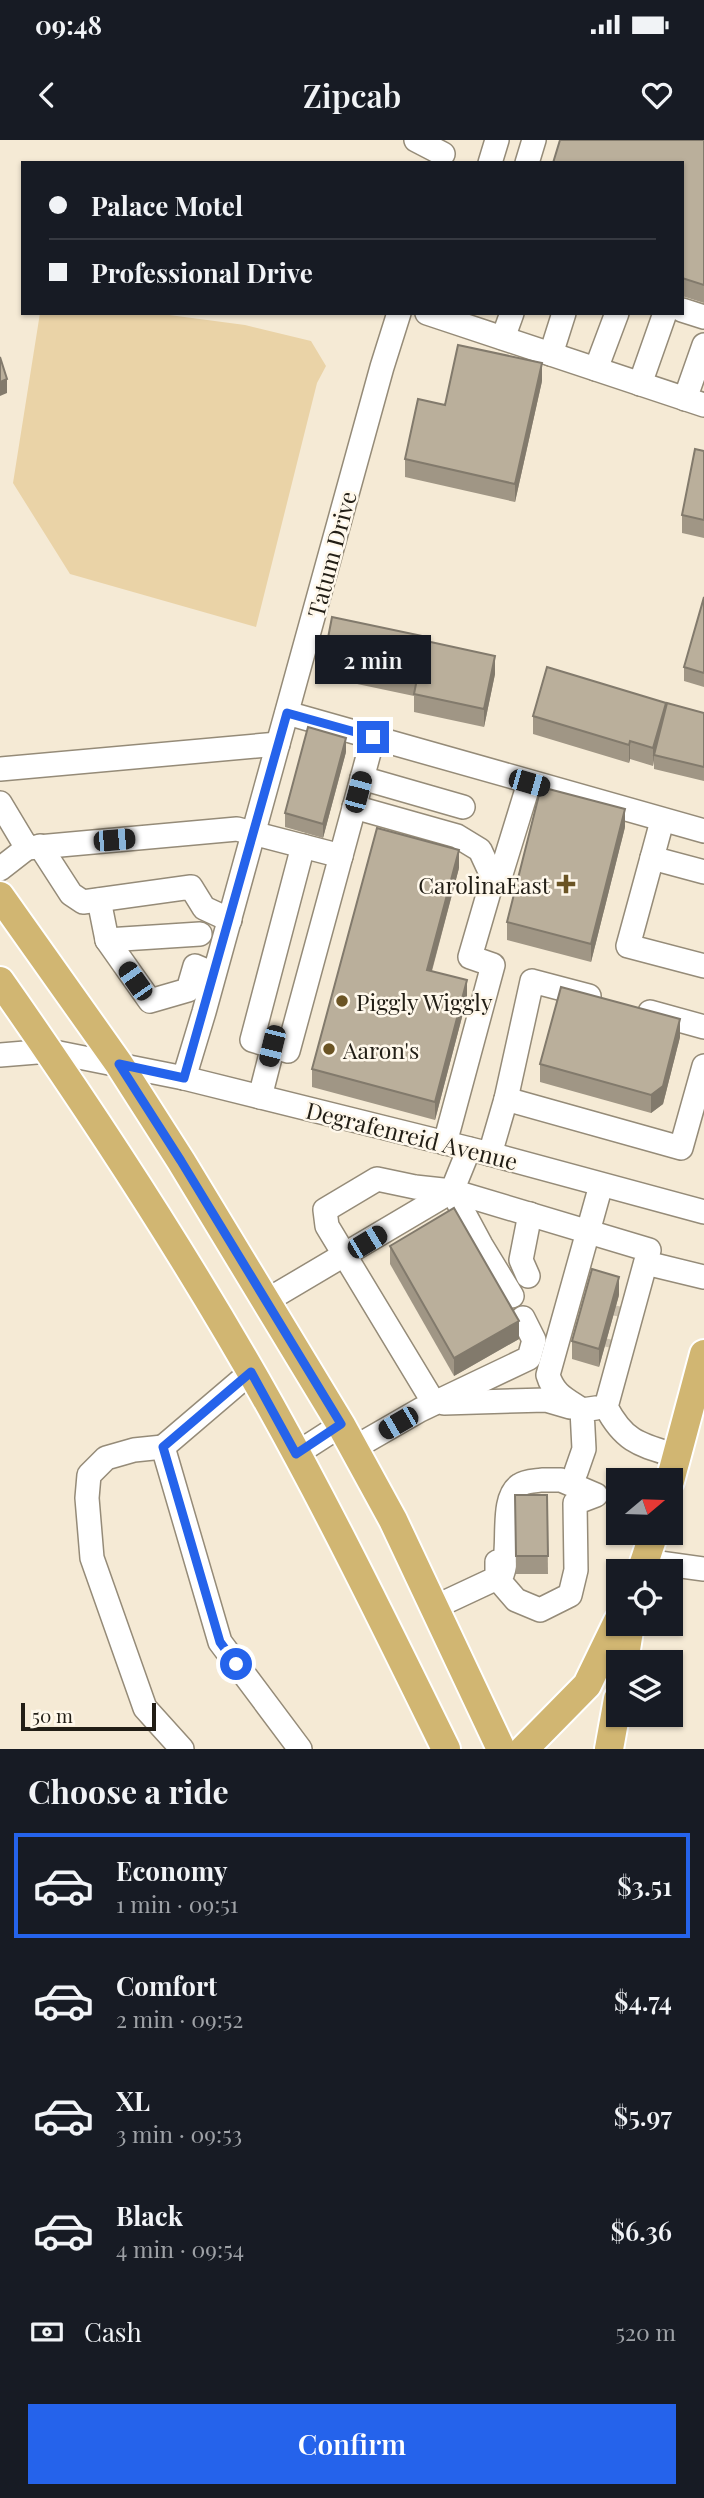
<!DOCTYPE html>
<html lang="en">
<head>
<meta charset="utf-8">
<style>
	body { margin:0; font-family:"Playfair Display",serif; background:#242831; color:#f1f3f6; height:100vh; display:flex; flex-direction:column; font-size:26px; white-space:nowrap }
	* { box-sizing:border-box; margin:0 }
	p { font-size:23px; color:#9ea1a6 }
	.icon { flex:none; width:38px; height:38px; fill:none; stroke:currentColor; stroke-width:2; stroke-linecap:round; stroke-linejoin:round }
	.map { position:relative; height:1609px; overflow:hidden }
	.panel { display:flex; flex-direction:column; background:#171b24; flex:1 }
	.panel>* { flex:none }
	.banner { position:absolute; left:21px; top:21px; width:663px; height:154px; border-radius:0px; box-shadow:0 2px 5px #0004; display:grid; align-content:center; height:154px; padding:0 28px; background:#171b24 }
	.needle { width:46px; rotate:71deg }
	.controls { position:absolute; left:606px; top:1328px; display:grid; gap:14px }
	.controls a { display:grid; place-items:center; width:77px; height:77px; border-radius:0px; background:#171b24; box-shadow:0 2px 5px #0004; font-size:35px }
	.scale { position:absolute; left:21px; bottom:18px; width:135px; box-sizing:border-box; padding-left:7px; border:4px solid #221e16; border-top:0; font-size:19px; line-height:24px; white-space:nowrap; color:#221e16; -webkit-text-stroke:5px #fff8eb; paint-order:stroke }
	.end { position:absolute; width:32px; height:32px; margin:-16px; border:9px solid #2563eb; background:#fff; box-shadow:0 0 0 4px #fff }
	.from { border-radius:50% }
	.bubble { position:absolute; height:49px; border-radius:0px; background:#171b24; box-shadow:0 2px 5px #0004; font-size:23px; font-weight:600; line-height:49px; text-align:center }
	.car { position:absolute; width:21px; height:42px; margin:-21px -10px; border-radius:9px; box-shadow:0 0 5px 2px #0007; background:linear-gradient(#222 24%,#8ab4d8 0 40%,#222 0 76%,#8ab4d8 0 86%,#222 0) }
	.banner b { display:flex; align-items:center; gap:24px; height:66px; font-size:26px }
	.banner b+b { border-top:2px solid #363941 }
	.banner i { width:18px; height:18px; background:#f1f3f6 }
	ul { padding:0; list-style:none }
	li { display:flex; align-items:center; gap:21px; height:105px; margin:0 14px 10px; padding:0 14px; border:4px solid transparent; border-radius:0px }
	li div { flex:1 }
	li b { display:block; font-size:26px }
	li em { font-style:normal; font-weight:600 }
	li.current { border-color:#2563eb }
	li>.icon { width:63px; height:63px; stroke-width:1.5 }
	h2 { padding:0 28px; font-size:32px; line-height:84px }
	.pay { display:flex; align-items:center; gap:18px; height:77px; padding:0 28px; font-size:26px }
	.pay p { margin-inline-start:auto }
	.action { display:flex; gap:14px; margin-top:auto; padding:14px 28px }
	.action a { flex:1; height:80px; border-radius:0px; background:#2563eb; color:#fff; font-size:28px; font-weight:600; line-height:80px; text-align:center }
	.status { display:flex; justify-content:space-between; align-items:center; height:49px; padding:0 35px; background:#171b24; direction:ltr }
	.status svg { height:19px; fill:currentColor }
	header { display:flex; justify-content:space-between; align-items:center; height:91px; padding:0 28px; background:#171b24; font-size:32px; font-weight:600 }
	.map>svg:first-child { display:block }
	.green { fill:#ead3a7 }
	.lines { fill:none; stroke-linecap:round; stroke-linejoin:round }
	.minor-tunnel { stroke:#cbc1af; stroke-width:23; stroke-dasharray:23 11; stroke-linecap:butt }
	.minor-casing { stroke:#958b78; stroke-width:26 }
	.major-casing { stroke:#fff; stroke-width:32 }
	.minor { stroke:#fff; stroke-width:23 }
	.major { stroke:#d1b672; stroke-width:28 }
	.wall { fill:#a09685 }
	.shaded-wall { fill:#827a6c }
	.building { fill:#baaf9b; stroke:#827a6c; stroke-width:2 }
	.route { stroke:#2563eb; stroke-width:9 }
	.poi-dot { fill:#6b5424; stroke:#fff8eb; stroke-width:2.5 }
	.labels { text-anchor:middle; dominant-baseline:central; stroke-width:5; stroke-linejoin:round; paint-order:stroke }
	.street-label { font-size:23px; fill:#221e16; stroke:#fff8eb }
	.poi-label { font-size:23px; fill:#221e16; stroke:#fff8eb; text-anchor:start }
</style>
</head>
<body>
<div class="status"><b>09:48</b><svg viewBox="0 0 49 12"><path d="M0 12V9h3v3zM5 12V6h3v6zM10 12V3h3v9zM15 12V0h3v12zM26 1h20v11H26zM47 4h2v5h-2z"/></svg></div>
<header><svg class="icon" aria-label="back" viewBox="0 0 24 24"><path d="M15 5l-7 7 7 7"/></svg>Zipcab<svg class="icon" aria-label="heart" viewBox="0 0 24 24"><path d="M12 20l-8-8c-3-5 5-10 8-4 3-6 11-1 8 4z"/></svg></header>
<div class="map">
<svg width="704" height="1609" viewBox="0 0 704 1609">
	<rect width="100%" height="100%" fill="#f5ead5"/>
	<path class="green" d="M 40,173 L 154,173 L 245,185 L 311,201 L 326,226 L 317,243 L 256,487 L 70,434 L 13,343 Z"/>
	<g class="lines">
		<g class="minor-tunnel">
			<path d="M 616,1176 L 618,1166"/>
			<path d="M 607,1207 L 609,1199"/>
		</g>
		<g class="minor-casing">
			<g id="minor">
				<path d="M 416,0 L 443,14"/>
				<path d="M 490,23 L 497,0"/>
				<path d="M 527,23 L 534,0"/>
				<path d="M 682,170 L 704,177"/>
				<path d="M 427,173 L 704,265"/>
				<path d="M 503,198 L 512,173"/>
				<path d="M 551,214 L 564,173"/>
				<path d="M 596,229 L 617,173"/>
				<path d="M 640,244 L 665,173"/>
				<path d="M 685,259 L 704,205"/>
				<path d="M 287,573 L 704,691"/>
				<path d="M 0,629 L 278,604"/>
				<path d="M 362,638 L 463,667"/>
				<path d="M 0,663 L 27,708 L 237,689 L 341,716"/>
				<path d="M 354,667 L 457,696 L 480,710 L 493,738 L 470,817 L 493,825 L 445,1003"/>
				<path d="M 662,681 L 652,718 L 704,732"/>
				<path d="M 40,706 L 71,754 L 83,762 L 191,747 L 204,768 L 230,780"/>
				<path d="M 303,706 L 252,900 L 288,911 L 373,598"/>
				<path d="M 652,718 L 628,806 L 704,826"/>
				<path d="M 0,729 L 27,708"/>
				<path d="M 493,738 L 501,734 L 529,643"/>
				<path d="M 99,760 L 107,800 L 150,861 L 188,850 L 195,826 L 214,834"/>
				<path d="M 107,800 L 200,794"/>
				<path d="M 650,872 L 704,887"/>
				<path d="M 0,915 L 49,911 L 184,938 L 490,1014 L 704,1072"/>
				<path d="M 184,938 L 204,872 L 382,227 L 399,173"/>
				<path d="M 260,957 L 273,906"/>
				<path d="M 506,959 L 532,841 L 589,856"/>
				<path d="M 490,1014 L 506,959 L 681,1008 L 704,926"/>
				<path d="M 452,1051 L 481,1105 L 512,1156"/>
				<path d="M 646,1123 L 704,1137"/>
				<path d="M 528,1136 L 521,1120 L 530,1074"/>
				<path d="M 266,1161 L 452,1051 L 469,1009"/>
				<path d="M 251,1232 L 163,1307 L 220,1502 L 300,1609"/>
				<path d="M 434,1263 L 327,1086 L 325,1070 L 377,1039 L 415,1047 L 452,1051 L 649,1110 L 606,1267 C 625,1303 641,1305 677,1316"/>
				<path d="M 444,1263 L 546,1260 L 570,1267"/>
				<path d="M 582,1270 C 566,1259 554,1255 548,1235 L 601,1045"/>
				<path d="M 163,1307 L 134,1310 L 106,1318 L 89,1335 L 87,1358 L 92,1418 L 145,1568 L 182,1609"/>
				<path d="M 354,1308 L 420,1270 L 529,1218 L 534,1200 L 523,1178"/>
				<path d="M 296,1314 L 341,1285"/>
				<path d="M 576,1332 L 584,1309 L 582,1270 L 596,1268"/>
				<path d="M 542,1340 L 561,1340 L 596,1355 L 575,1363 L 576,1430 L 570,1455 L 540,1470 L 516,1460 L 497,1438 L 501,1437 C 513,1413 498,1359 520,1345 C 525,1341 536,1341 542,1340 Z"/>
				<path d="M 645,1421 L 704,1429"/>
				<path d="M 435,1467 L 497,1438 L 497,1422"/>
			</g>
		</g>
		<g class="major-casing">
			<g id="major">
				<path d="M 0,756 L 119,924 L 181,1021 L 341,1285 L 393,1380 L 501,1609"/>
				<path d="M 0,841 C 96,978 188,1119 270,1265 C 333,1378 389,1493 446,1609"/>
				<path d="M 670,1341 L 704,1214"/>
				<path d="M 641,1432 L 654,1393"/>
				<path d="M 624,1522 L 630,1484"/>
				<path d="M 524,1609 L 587,1545 L 618,1481"/>
				<path d="M 609,1609 L 618,1559"/>
			</g>
		</g>
		<use href="#minor" class="minor"/>
		<use href="#major" class="major"/>
	</g>
	<g class="wall">
		<path d="M 704,0 L 704,163 L 682,156 L 682,23 Z"/>
		<path d="M 542,241 L 515,362 L 405,337 L 405,319 Z"/>
		<path d="M 704,311 L 704,398 L 682,393 L 682,375 Z"/>
		<path d="M 704,457 L 704,547 L 684,541 L 684,527 Z"/>
		<path d="M 427,501 L 495,534 L 484,587 L 414,572 L 414,556 L 324,537 L 324,519 Z"/>
		<path d="M 666,569 L 704,573 L 704,641 L 654,629 L 654,620 L 653,626 L 630,619 L 629,623 L 533,594 L 533,576 Z"/>
		<path d="M 346,612 L 323,698 L 285,687 L 285,673 Z"/>
		<path d="M 625,687 L 591,822 L 507,800 L 507,782 Z"/>
		<path d="M 459,728 L 432,831 L 467,858 L 435,980 L 312,947 L 312,929 Z"/>
		<path d="M 680,897 L 663,964 L 651,973 L 540,942 L 540,924 Z"/>
		<path d="M 390,1106 L 519,1199 L 454,1236 L 390,1124 Z"/>
		<path d="M 619,1155 L 599,1227 L 572,1219 L 572,1201 Z"/>
		<path d="M 515,1355 L 547,1355 L 548,1434 L 516,1434 Z"/>
	</g>
	<g class="shaded-wall">
		<path d="M 542,223 L 542,241 L 515,362 L 515,344 Z"/>
		<path d="M 7,239 L 7,253 L 0,256 L 0,242 Z"/>
		<path d="M 495,516 L 495,534 L 484,587 L 484,569 Z"/>
		<path d="M 666,563 L 666,581 L 654,615 L 653,626 L 653,608 Z"/>
		<path d="M 346,598 L 346,612 L 323,698 L 323,684 Z"/>
		<path d="M 630,601 L 630,619 L 629,623 L 629,605 Z"/>
		<path d="M 625,669 L 625,687 L 591,822 L 591,804 Z"/>
		<path d="M 459,710 L 459,728 L 427,848 L 427,830 Z"/>
		<path d="M 467,840 L 467,858 L 435,980 L 435,962 Z"/>
		<path d="M 680,879 L 680,897 L 663,964 L 651,973 L 651,955 Z"/>
		<path d="M 619,1137 L 619,1155 L 599,1227 L 599,1209 Z"/>
		<path d="M 519,1181 L 519,1199 L 454,1236 L 454,1218 Z"/>
	</g>
	<g class="building">
		<path d="M 560,0 L 704,0 L 704,145 L 682,138 L 682,23 L 553,23 Z"/>
		<path d="M 458,205 L 542,223 L 515,344 L 405,319 L 418,259 L 445,265 Z"/>
		<path d="M 0,217 L 7,239 L 0,242 Z"/>
		<path d="M 695,309 L 704,311 L 704,380 L 682,375 Z"/>
		<path d="M 704,457 L 704,533 L 684,527 Z"/>
		<path d="M 332,477 L 427,497 L 426,501 L 495,516 L 484,569 L 414,554 L 417,539 L 324,519 Z"/>
		<path d="M 547,527 L 666,563 L 653,608 L 630,601 L 629,605 L 533,576 Z"/>
		<path d="M 667,563 L 704,573 L 704,627 L 654,615 Z"/>
		<path d="M 308,587 L 346,598 L 323,684 L 285,673 Z"/>
		<path d="M 541,647 L 625,669 L 591,804 L 507,782 Z"/>
		<path d="M 377,688 L 459,710 L 427,830 L 467,840 L 435,962 L 312,929 Z"/>
		<path d="M 561,847 L 680,879 L 663,946 L 651,955 L 540,924 Z"/>
		<path d="M 454,1068 L 519,1181 L 454,1218 L 390,1106 Z"/>
		<path d="M 592,1129 L 619,1137 L 599,1209 L 572,1201 Z"/>
		<path d="M 515,1355 L 547,1355 L 548,1416 L 516,1416 Z"/>
	</g>
	<g class="lines">
		<path class="route" d="M 236,1524 L 220,1502 L 163,1307 L 251,1232 L 296,1314 L 341,1284 L 181,1021 L 119,924 L 184,938 L 287,573 L 373,597"/>
	</g>
	<g class="poi-dot">
		<path d="M562.5 733.5h7v7h7v7h-7v7h-7v-7h-7v-7h7z"/>
		<circle cx="342" cy="861" r="7"/>
		<circle cx="329" cy="909" r="7"/>
	</g>
	<g class="labels">
		<g class="street-label">
			<text transform="translate(331 414) rotate(-75)">Tatum Drive</text>
			<text transform="translate(412 995) rotate(14)">Degrafenreid Avenue</text>
		</g>
		<g class="poi-label">
			<text x="550" y="744" text-anchor="end">CarolinaEast</text>
			<text x="356" y="861">Piggly Wiggly</text>
			<text x="343" y="909">Aaron's</text>
		</g>
	</g>
</svg>
<div class="controls">
<a><svg class="needle" viewBox="-14 -14 28 28"><path d="M0-13l5 13h-10z" fill="#e53935"/><path d="M0 13l5-13h-10z" fill="#9ea1a6"/></svg></a>
<a><svg class="icon" aria-label="locate" viewBox="0 0 24 24"><circle cx="12" cy="12" r="6"/><path d="M12 2v4M12 18v4M2 12h4M18 12h4"/></svg></a>
<a><svg class="icon" aria-label="layers" viewBox="0 0 24 24"><path d="M12 4l9 5-9 5-9-5zM3 14l9 5 9-5"/></svg></a>
</div>
<div class="scale">50 m</div>
<i class="end from" style="left:236px;top:1524px"></i>
<i class="end" style="left:373px;top:597px"></i>
<div class="bubble" style="left:315px;top:495px;width:116px">2 min</div>
<i class="car" style="left:529px;top:643px;rotate:106deg"></i>
<i class="car" style="left:358px;top:652px;rotate:15deg"></i>
<i class="car" style="left:114px;top:700px;rotate:85deg"></i>
<i class="car" style="left:135px;top:841px;rotate:325deg"></i>
<i class="car" style="left:272px;top:906px;rotate:194deg"></i>
<i class="car" style="left:367px;top:1102px;rotate:59deg"></i>
<i class="car" style="left:398px;top:1283px;rotate:240deg"></i>
<div class="banner">
<b><i class="from"></i>Palace Motel</b>
<b><i></i>Professional Drive</b>
</div>
</div>
<section class="panel">
<h2>Choose a ride</h2>
<ul>
<li class="current"><svg class="icon" aria-label="car" viewBox="0 0 24 24"><path d="M5 17H2v-5l4-1 3-4h7l3 4 3 1v5h-3M9 17h6M6 11h13"/><circle cx="7" cy="17" r="2"/><circle cx="17" cy="17" r="2"/></svg><div><b>Economy</b><p>1 min · 09:51</p></div><em>$3.51</em></li>
<li><svg class="icon" aria-label="car" viewBox="0 0 24 24"><path d="M5 17H2v-5l4-1 3-4h7l3 4 3 1v5h-3M9 17h6M6 11h13"/><circle cx="7" cy="17" r="2"/><circle cx="17" cy="17" r="2"/></svg><div><b>Comfort</b><p>2 min · 09:52</p></div><em>$4.74</em></li>
<li><svg class="icon" aria-label="car" viewBox="0 0 24 24"><path d="M5 17H2v-5l4-1 3-4h7l3 4 3 1v5h-3M9 17h6M6 11h13"/><circle cx="7" cy="17" r="2"/><circle cx="17" cy="17" r="2"/></svg><div><b>XL</b><p>3 min · 09:53</p></div><em>$5.97</em></li>
<li><svg class="icon" aria-label="car" viewBox="0 0 24 24"><path d="M5 17H2v-5l4-1 3-4h7l3 4 3 1v5h-3M9 17h6M6 11h13"/><circle cx="7" cy="17" r="2"/><circle cx="17" cy="17" r="2"/></svg><div><b>Black</b><p>4 min · 09:54</p></div><em>$6.36</em></li>
</ul>
<div class="pay"><svg class="icon" aria-label="cash" viewBox="0 0 24 24"><path d="M3 7h18v10H3z"/><circle cx="12" cy="12" r="2"/></svg>Cash<p>520 m</p></div>
<div class="action"><a>Confirm</a></div>
</section>
</body>
</html>
